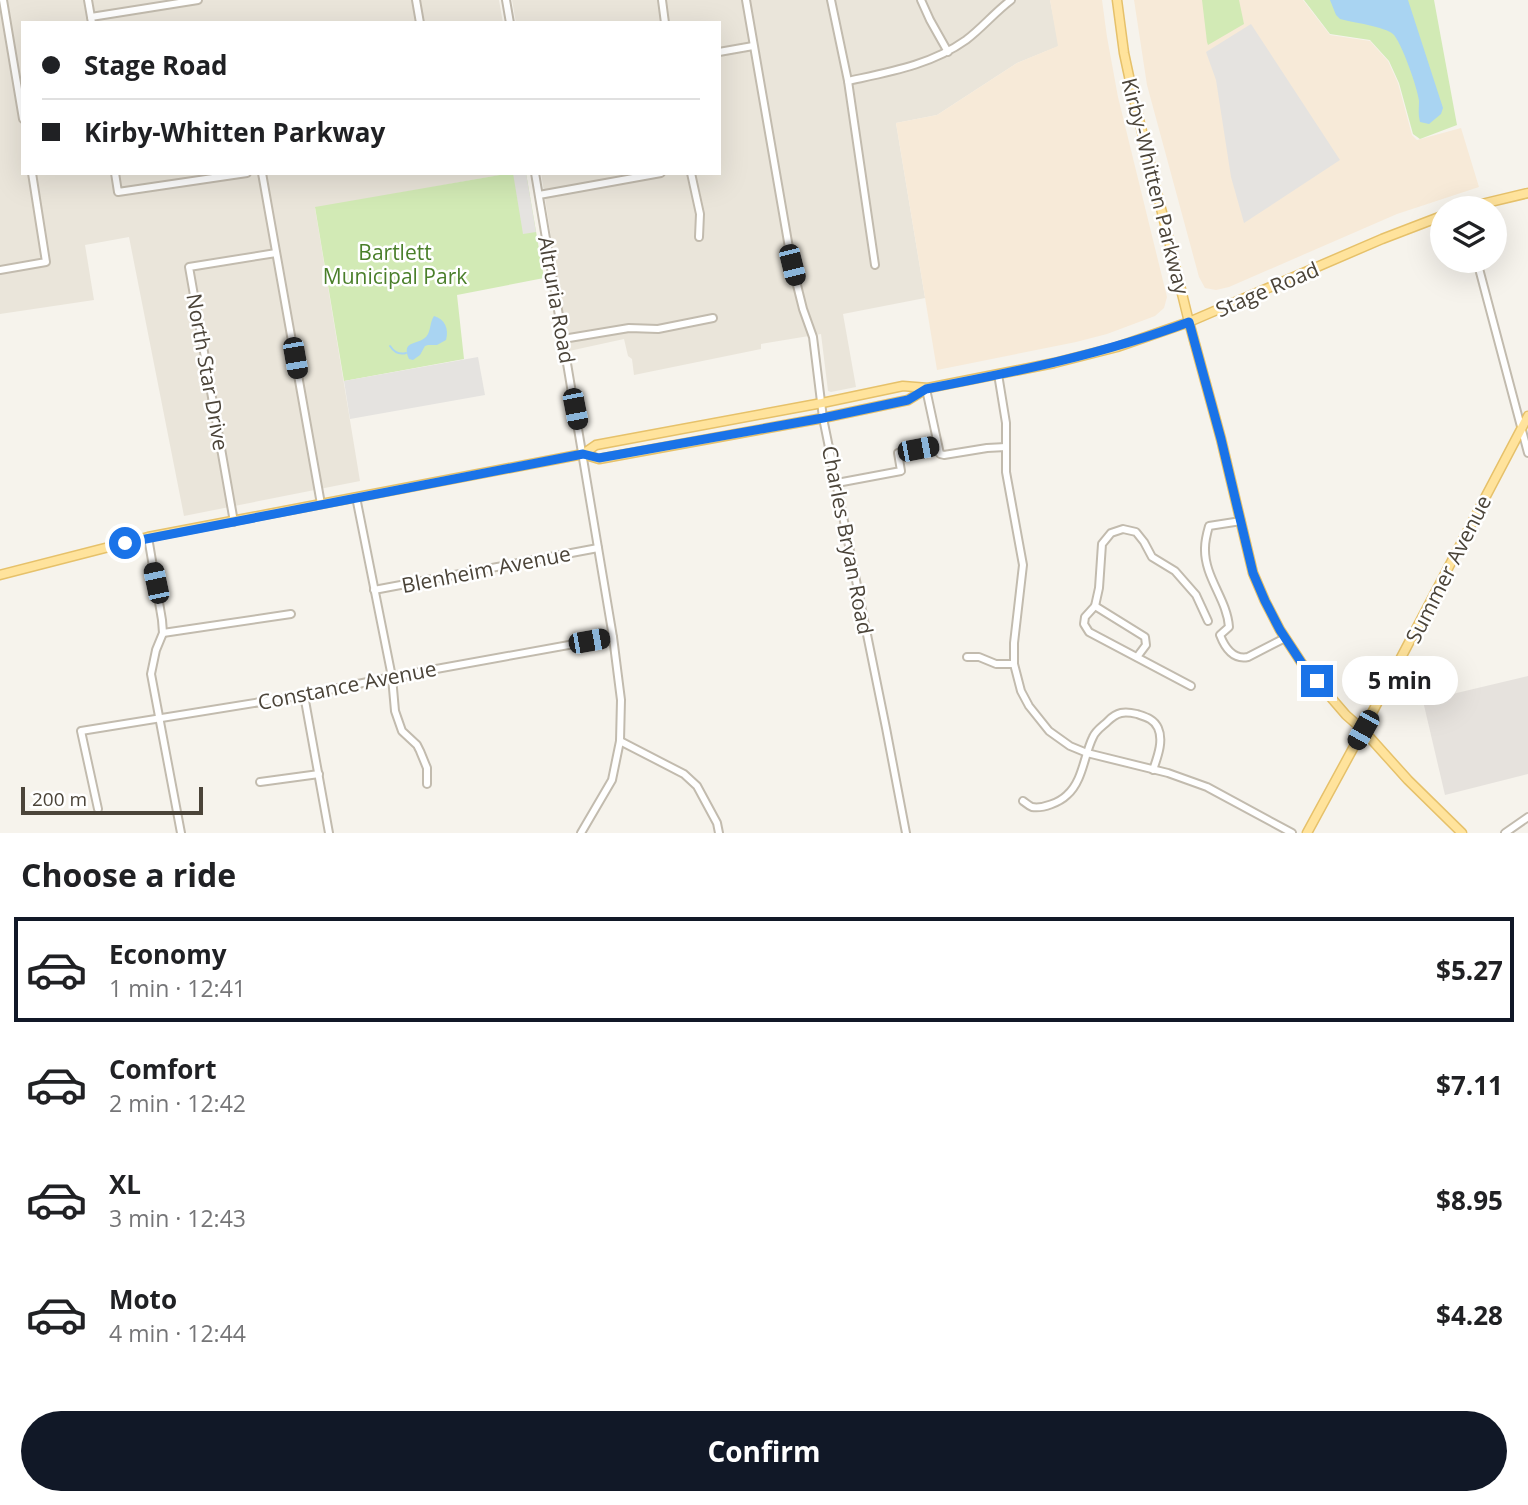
<!DOCTYPE html>
<html lang="en">
<head>
<meta charset="utf-8">
<style>
	body { margin:0; font-family:"Open Sans",sans-serif; background:#f2f2f2; color:#202124; height:100vh; display:flex; flex-direction:column; font-size:26px; white-space:nowrap }
	* { box-sizing:border-box; margin:0 }
	p { font-size:23px; color:#757577 }
	.icon { flex:none; width:38px; height:38px; fill:none; stroke:currentColor; stroke-width:2; stroke-linecap:round; stroke-linejoin:round }
	.map { position:relative; height:833px; overflow:hidden }
	.drawer { display:flex; flex-direction:column; background:#fff; flex:1 }
	.drawer>* { flex:none }
	.top-card { position:absolute; left:21px; top:21px; width:700px; height:154px; border-radius:0px; box-shadow:0 7px 28px #0002; display:grid; align-content:center; height:154px; padding:0 21px; background:#fff }
	.controls { position:absolute; left:1430px; top:196px; display:grid; gap:14px }
	.controls a { display:grid; place-items:center; width:77px; height:77px; border-radius:50%; background:#fff; box-shadow:0 7px 28px #0002; font-size:35px }
	.scale { position:absolute; left:21px; bottom:18px; width:182px; box-sizing:border-box; padding-left:7px; border:4px solid #4b4439; border-top:0; font-size:19px; line-height:24px; white-space:nowrap; color:#4b4439; -webkit-text-stroke:5px #fff; paint-order:stroke }
	.end { position:absolute; width:32px; height:32px; margin:-16px; border:9px solid #1a73e8; background:#fff; box-shadow:0 0 0 4px #fff }
	.from { border-radius:50% }
	.bubble { position:absolute; height:49px; border-radius:24px; background:#fff; box-shadow:0 7px 28px #0002; font-size:23px; font-weight:700; line-height:49px; text-align:center }
	.car { position:absolute; width:21px; height:42px; margin:-21px -10px; border-radius:9px; box-shadow:0 0 5px 2px #0007; background:linear-gradient(#222 24%,#8ab4d8 0 40%,#222 0 76%,#8ab4d8 0 86%,#222 0) }
	.top-card b { display:flex; align-items:center; gap:24px; height:66px; font-size:26px }
	.top-card b+b { border-top:2px solid #e0e0e0 }
	.top-card i { width:18px; height:18px; background:#202124 }
	ul { padding:0; list-style:none }
	li { display:flex; align-items:center; gap:21px; height:105px; margin:0 14px 10px; padding:0 7px; border:4px solid transparent; border-radius:0px }
	li div { flex:1 }
	li b { display:block; font-size:26px }
	li em { font-style:normal; font-weight:700 }
	li.current { border-color:#111827 }
	li>.icon { width:63px; height:63px; stroke-width:1.5 }
	h2 { padding:0 21px; font-size:32px; line-height:84px }
	.button { display:flex; gap:14px; margin-top:auto; padding:14px 21px }
	.button a { flex:1; height:80px; border-radius:42px; background:#111827; color:#fff; font-size:28px; font-weight:700; line-height:80px; text-align:center }
	.map>svg:first-child { display:block }
	.residential { fill:#eae5da }
	.commercial { fill:#f7ead8 }
	.industrial { fill:#e6e2dd }
	.green { fill:#d2eab5 }
	.parking { fill:#e5e3e0 }
	.water { fill:#a9d4f2 }
	.lines { fill:none; stroke-linecap:round; stroke-linejoin:round }
	.stream { stroke:#a9d4f2; stroke-width:2 }
	.minor-casing { stroke:#c2bbae; stroke-width:10 }
	.major-casing { stroke:#e6c16a; stroke-width:11 }
	.minor { stroke:#fff; stroke-width:6 }
	.major { stroke:#ffe39c; stroke-width:8 }
	.route { stroke:#1a73e8; stroke-width:9 }
	.labels { text-anchor:middle; dominant-baseline:central; stroke-width:5; stroke-linejoin:round; paint-order:stroke }
	.street-label { font-size:21px; fill:#4b4439; stroke:#fff }
	.park-label { font-size:21px; fill:#4a7f2a; stroke:#fff }
</style>
</head>
<body>
<div class="map">
<svg width="1528" height="833" viewBox="0 0 1528 833">
	<rect width="100%" height="100%" fill="#f6f3ec"/>
	<g class="residential">
		<path d="M 0,0 L 499,0 L 503,23 L 23,23 L 23,173 L 511,173 L 315,208 L 360,481 L 184,516 L 129,237 L 85,245 L 94,300 L 0,314 Z"/>
		<path d="M 512,0 L 1050,0 L 1059,46 L 1017,63 L 937,115 L 896,123 L 925,298 L 843,314 L 856,387 L 831,392 L 828,391 L 821,334 L 761,344 L 761,349 L 634,375 L 632,359 L 628,356 L 624,339 L 569,351 L 541,173 L 719,173 L 719,23 L 516,23 Z"/>
	</g>
	<g class="commercial">
		<path d="M 1050,0 L 1102,0 L 1107,37 L 1118,97 L 1167,297 L 1164,308 L 1155,316 L 1107,334 L 1076,342 L 937,370 L 896,123 L 937,115 L 1017,63 L 1058,46 Z"/>
		<path d="M 1134,0 L 1303,0 L 1330,35 L 1370,41 L 1388,61 L 1398,83 L 1412,135 L 1417,140 L 1461,128 L 1479,187 L 1397,214 L 1229,287 L 1216,290 L 1205,288 L 1199,277 L 1147,85 Z"/>
	</g>
	<path class="industrial" d="M 1528,676 L 1528,774 L 1445,795 L 1423,701 Z"/>
	<g class="green">
		<path d="M 1202,0 L 1239,0 L 1244,24 L 1208,45 L 1207,42 Z"/>
		<path d="M 1304,0 L 1434,0 L 1457,125 L 1420,139 L 1413,134 L 1399,83 L 1389,61 L 1370,40 L 1330,34 Z"/>
		<path d="M 511,173 L 526,173 L 544,278 L 457,295 L 464,359 L 344,381 L 315,207 Z"/>
	</g>
	<g class="parking">
		<path d="M 1251,24 L 1340,160 L 1244,223 L 1231,177 L 1216,80 L 1206,52 Z"/>
		<path d="M 513,173 L 526,173 L 536,232 L 523,234 Z"/>
		<path d="M 478,357 L 485,395 L 350,419 L 344,381 Z"/>
	</g>
	<g class="water">
		<path d="M 1330,0 L 1408,0 L 1443,108 L 1441,114 L 1429,124 L 1420,122 C 1418,113 1419,109 1419,101 C 1418,89 1401,41 1393,34 C 1386,27 1351,22 1340,19 L 1336,15 Z"/>
		<path d="M 434,316 C 445,319 449,329 446,340 L 437,345 L 428,345 L 425,346 L 420,355 L 413,360 L 409,359 C 400,338 421,347 428,334 C 431,328 430,322 434,316 Z"/>
	</g>
	<g class="lines">
		<path class="stream" d="M 390,346 C 394,352 399,355 406,353"/>
		<g class="minor-casing">
			<g id="minor">
				<path d="M 3,0 L 23,119"/>
				<path d="M 88,0 L 92,23"/>
				<path d="M 416,0 L 420,23"/>
				<path d="M 506,0 L 510,23"/>
				<path d="M 662,0 L 665,23"/>
				<path d="M 746,0 L 792,265 L 803,309 L 813,337 L 823,418 L 886,728 L 906,833"/>
				<path d="M 831,0 L 848,81 L 875,265"/>
				<path d="M 921,0 L 930,20 L 948,52"/>
				<path d="M 91,17 L 198,0"/>
				<path d="M 719,52 L 753,46"/>
				<path d="M 848,81 C 889,72 931,65 966,40 C 982,28 995,12 1011,0"/>
				<path d="M 115,173 L 118,192 L 247,173"/>
				<path d="M 262,173 L 321,504"/>
				<path d="M 535,173 L 613,637 L 621,700 L 620,741 L 612,780 L 581,833"/>
				<path d="M 691,173 L 700,214 L 699,237"/>
				<path d="M 539,195 L 661,173"/>
				<path d="M 1477,261 L 1528,453"/>
				<path d="M 0,270 L 46,262 L 32,173"/>
				<path d="M 563,339 L 629,328 L 658,329 L 713,318"/>
				<path d="M 998,374 L 1006,423 L 1006,472 L 1023,565 L 1014,643 L 1014,664 L 1021,691 L 1029,706 L 1049,731 L 1070,746 L 1087,753 L 1168,773 L 1207,787 L 1292,833"/>
				<path d="M 926,389 L 940,454 L 944,455 L 987,448 L 1006,447"/>
				<path d="M 837,483 L 901,471 L 898,453 L 938,446"/>
				<path d="M 356,497 L 392,677 L 395,711 L 402,731 L 417,745 L 420,751 L 427,768 L 427,784"/>
				<path d="M 1241,521 L 1209,526 C 1207,533 1205,541 1205,548 C 1204,577 1227,599 1229,627 L 1220,635 C 1225,648 1233,660 1248,657 L 1285,638"/>
				<path d="M 234,522 L 189,267 L 276,253"/>
				<path d="M 148,537 L 162,620 L 163,633 L 156,650 L 151,674 L 181,833"/>
				<path d="M 374,590 L 598,548"/>
				<path d="M 1095,606 L 1145,637 L 1146,645 L 1137,657"/>
				<path d="M 163,633 L 291,614"/>
				<path d="M 967,657 L 979,657 L 996,664 L 1014,664"/>
				<path d="M 1191,686 L 1089,632 L 1084,624 L 1085,617 L 1095,606 L 1099,588 L 1102,544 L 1111,533 L 1123,529 L 1136,532 L 1144,542 L 1152,557 L 1175,571 L 1196,595 L 1208,621"/>
				<path d="M 304,695 L 329,833"/>
				<path d="M 620,741 L 684,774 L 697,786 L 717,823 L 719,833"/>
				<path d="M 260,782 L 319,774"/>
				<path d="M 1023,801 C 1026,803 1029,806 1032,807 C 1043,809 1060,802 1067,795 C 1083,781 1084,755 1093,737 C 1096,730 1103,726 1108,721 C 1117,712 1124,711 1137,714 C 1146,717 1154,719 1158,728 C 1164,741 1157,758 1153,770"/>
				<path d="M 98,809 L 81,731 L 304,695 L 392,677 L 613,637"/>
				<path d="M 1505,833 L 1528,817"/>
			</g>
		</g>
		<g class="major-casing">
			<g id="major">
				<path d="M 1117,0 L 1124,53 L 1133,95 L 1189,322 L 1221,439 L 1253,573 L 1265,601 L 1280,630 L 1303,665 L 1346,715 L 1363,730 L 1408,780 L 1462,833"/>
				<path d="M 1465,208 L 1528,193"/>
				<path d="M 583,454 L 596,445 L 822,403 L 903,386 L 928,388 L 1054,363 L 1117,347 L 1189,322 L 1382,239 L 1442,216"/>
				<path d="M 0,575 L 148,537 L 583,454 L 599,459 L 823,418 L 908,400 L 926,389"/>
				<path d="M 1307,833 L 1363,730 L 1528,416"/>
			</g>
		</g>
		<use href="#minor" class="minor"/>
		<use href="#major" class="major"/>
	</g>
	<g class="lines">
		<path class="route" d="M 125,543 L 583,454 L 599,458 L 823,418 L 908,400 L 926,389 C 1015,372 1104,354 1189,322 L 1221,439 L 1253,573 L 1265,601 L 1280,630 L 1303,665 L 1317,681"/>
	</g>
	<g class="labels">
		<g class="street-label">
			<text transform="translate(1156 186) rotate(76)">Kirby-Whitten Parkway</text>
			<text transform="translate(1267 289) rotate(-23)">Stage Road</text>
			<text transform="translate(557 300) rotate(80)">Altruria Road</text>
			<text transform="translate(208 372) rotate(80)">North Star Drive</text>
			<text transform="translate(848 540) rotate(79)">Charles Bryan Road</text>
			<text transform="translate(486 569) rotate(-11)">Blenheim Avenue</text>
			<text transform="translate(1448 569) rotate(-63)">Summer Avenue</text>
			<text transform="translate(347 685) rotate(-11)">Constance Avenue</text>
		</g>
		<g class="park-label">
			<text x="395" y="252">Bartlett<tspan x="395" dy="24">Municipal Park</tspan></text>
		</g>
	</g>
</svg>
<div class="controls">
<a><svg class="icon" aria-label="layers" viewBox="0 0 24 24"><path d="M12 4l9 5-9 5-9-5zM3 14l9 5 9-5"/></svg></a>
</div>
<div class="scale">200 m</div>
<i class="end from" style="left:125px;top:543px"></i>
<i class="end" style="left:1317px;top:681px"></i>
<div class="bubble" style="left:1342px;top:656px;width:116px">5 min</div>
<i class="car" style="left:792px;top:265px;rotate:166deg"></i>
<i class="car" style="left:295px;top:358px;rotate:170deg"></i>
<i class="car" style="left:575px;top:409px;rotate:169deg"></i>
<i class="car" style="left:918px;top:449px;rotate:79deg"></i>
<i class="car" style="left:156px;top:583px;rotate:348deg"></i>
<i class="car" style="left:589px;top:641px;rotate:80deg"></i>
<i class="car" style="left:1363px;top:730px;rotate:209deg"></i>
<div class="top-card">
<b><i class="from"></i>Stage Road</b>
<b><i></i>Kirby-Whitten Parkway</b>
</div>
</div>
<section class="drawer">
<h2>Choose a ride</h2>
<ul>
<li class="current"><svg class="icon" aria-label="car" viewBox="0 0 24 24"><path d="M5 17H2v-5l4-1 3-4h7l3 4 3 1v5h-3M9 17h6M6 11h13"/><circle cx="7" cy="17" r="2"/><circle cx="17" cy="17" r="2"/></svg><div><b>Economy</b><p>1 min · 12:41</p></div><em>$5.27</em></li>
<li><svg class="icon" aria-label="car" viewBox="0 0 24 24"><path d="M5 17H2v-5l4-1 3-4h7l3 4 3 1v5h-3M9 17h6M6 11h13"/><circle cx="7" cy="17" r="2"/><circle cx="17" cy="17" r="2"/></svg><div><b>Comfort</b><p>2 min · 12:42</p></div><em>$7.11</em></li>
<li><svg class="icon" aria-label="car" viewBox="0 0 24 24"><path d="M5 17H2v-5l4-1 3-4h7l3 4 3 1v5h-3M9 17h6M6 11h13"/><circle cx="7" cy="17" r="2"/><circle cx="17" cy="17" r="2"/></svg><div><b>XL</b><p>3 min · 12:43</p></div><em>$8.95</em></li>
<li><svg class="icon" aria-label="car" viewBox="0 0 24 24"><path d="M5 17H2v-5l4-1 3-4h7l3 4 3 1v5h-3M9 17h6M6 11h13"/><circle cx="7" cy="17" r="2"/><circle cx="17" cy="17" r="2"/></svg><div><b>Moto</b><p>4 min · 12:44</p></div><em>$4.28</em></li>
</ul>
<div class="button"><a>Confirm</a></div>
</section>
</body>
</html>
